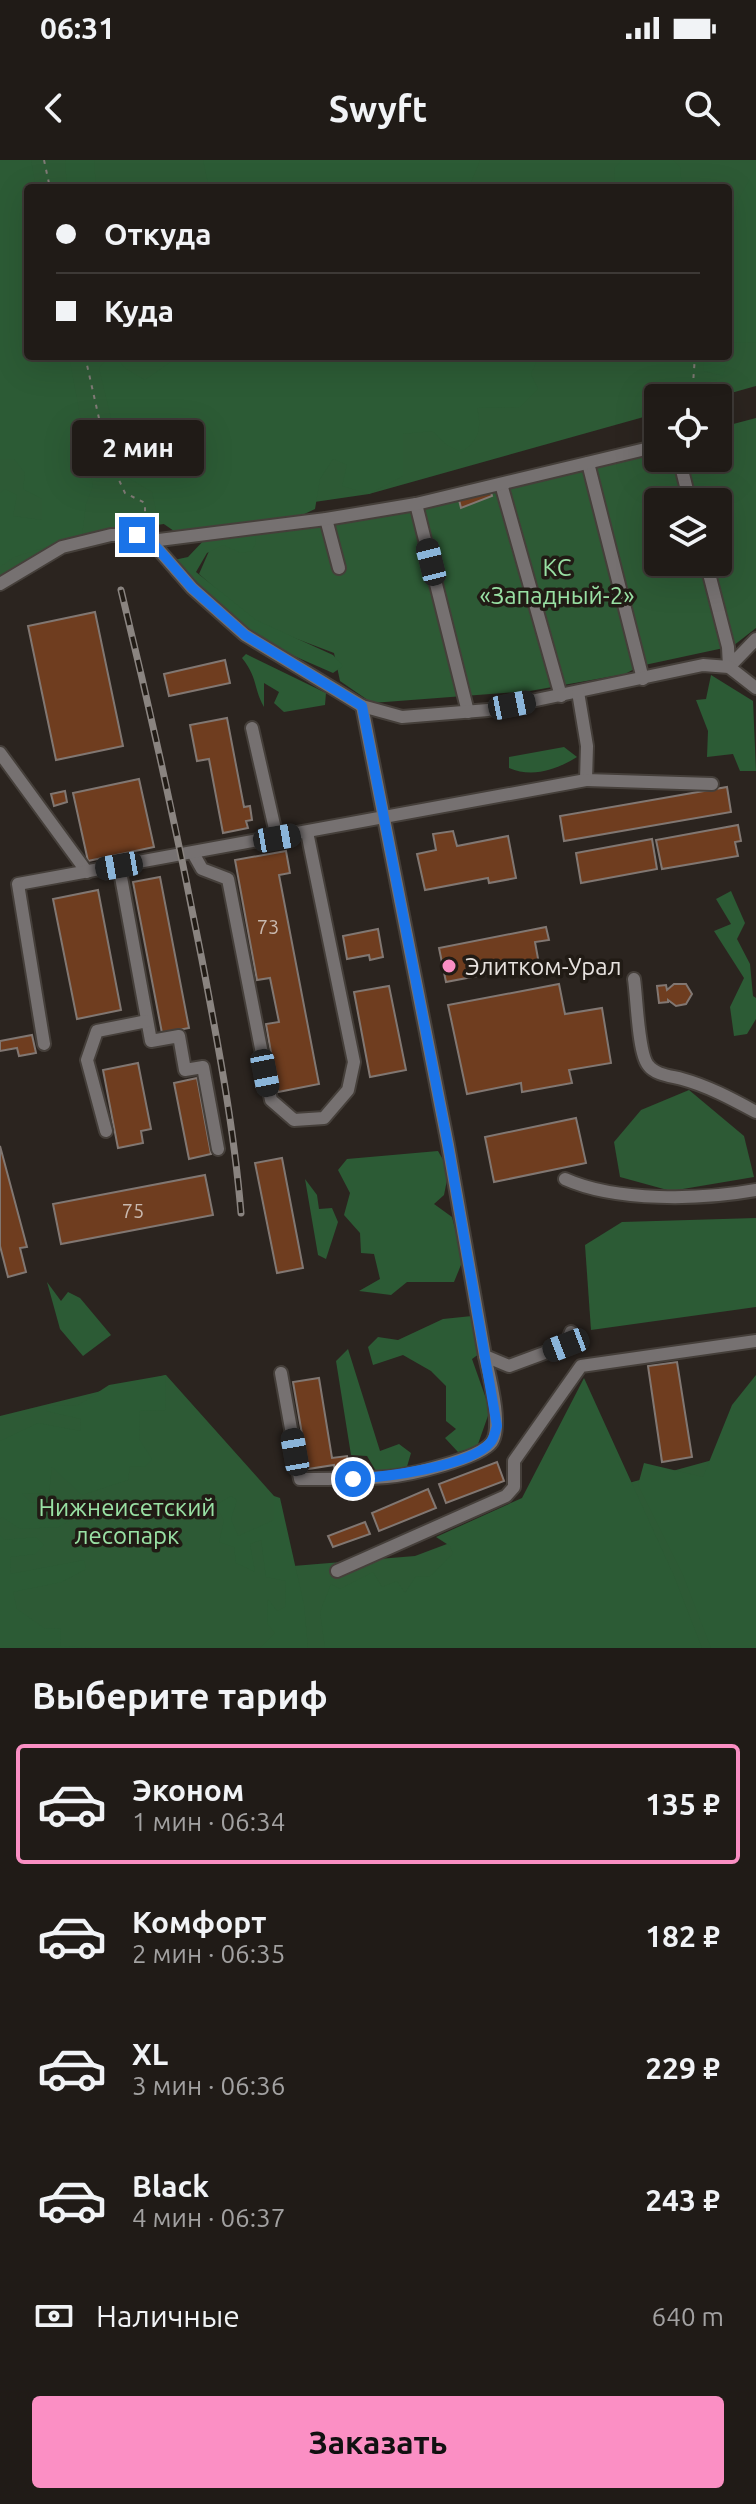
<!DOCTYPE html>
<html lang="ru">
<head>
<meta charset="utf-8">
<style>
	body { margin:0; font-family:Ubuntu,sans-serif; background:#2d2824; color:#f1f3f6; height:100vh; display:flex; flex-direction:column; font-size:30px; white-space:nowrap }
	* { box-sizing:border-box; margin:0 }
	p { font-size:26px; color:#a2a1a1 }
	.icon { flex:none; width:44px; height:44px; fill:none; stroke:currentColor; stroke-width:2; stroke-linecap:round; stroke-linejoin:round }
	.map { position:relative; height:1488px; overflow:hidden }
	.details { display:flex; flex-direction:column; background:#201b17; flex:1 }
	.details>* { flex:none }
	.hud { position:absolute; left:24px; top:24px; width:708px; height:176px; border-radius:8px; box-shadow:0 8px 32px #0002,0 0 0 2px #3d3936; display:grid; align-content:center; height:176px; padding:0 32px; background:#201b17 }
	.tools { position:absolute; left:644px; top:224px; display:grid; gap:16px }
	.tools a { display:grid; place-items:center; width:88px; height:88px; border-radius:8px; background:#201b17; box-shadow:0 8px 32px #0002,0 0 0 2px #3d3936; font-size:40px }
	.end { position:absolute; width:36px; height:36px; margin:-18px; border:10px solid #1a73e8; background:#fff; box-shadow:0 0 0 4px #fff }
	.from { border-radius:50% }
	.bubble { position:absolute; height:56px; border-radius:8px; background:#201b17; box-shadow:0 8px 32px #0002,0 0 0 2px #3d3936; font-size:26px; font-weight:700; line-height:56px; text-align:center }
	.car { position:absolute; width:24px; height:48px; margin:-24px -12px; border-radius:10px; box-shadow:0 0 6px 2px #0007; background:linear-gradient(#222 24%,#8ab4d8 0 40%,#222 0 76%,#8ab4d8 0 86%,#222 0) }
	.hud b { display:flex; align-items:center; gap:28px; height:76px; font-size:30px }
	.hud b+b { border-top:2px solid #3d3936 }
	.hud i { width:20px; height:20px; background:#f1f3f6 }
	ul { padding:0; list-style:none }
	li { display:flex; align-items:center; gap:24px; height:120px; margin:0 16px 12px; padding:0 16px; border:4px solid transparent; border-radius:8px }
	li div { flex:1 }
	li b { display:block; font-size:30px }
	li em { font-style:normal; font-weight:700 }
	li.on { border-color:#fb8fc4 }
	li>.icon { width:72px; height:72px; stroke-width:1.5 }
	h2 { padding:0 32px; font-size:36px; line-height:96px }
	.pay { display:flex; align-items:center; gap:20px; height:88px; padding:0 32px; font-size:30px }
	.pay p { margin-inline-start:auto }
	.action { display:flex; gap:16px; margin-top:auto; padding:16px 32px }
	.action a { flex:1; height:92px; border-radius:8px; background:#fb8fc4; color:#111; font-size:32px; font-weight:700; line-height:92px; text-align:center }
	.status { display:flex; justify-content:space-between; align-items:center; height:56px; padding:0 40px; background:#201b17; direction:ltr }
	.status svg { height:22px; fill:currentColor }
	header { display:flex; justify-content:space-between; align-items:center; height:104px; padding:0 32px; background:#201b17; font-size:36px; font-weight:700 }
	.map>svg:first-child { display:block }
	.green { fill:#2d5a35; fill-rule:evenodd }
	.forest { fill:#2c5b35 }
	.building { fill:#6f3d1f; stroke:#817772; stroke-width:2 }
	.lines { fill:none; stroke-linecap:round; stroke-linejoin:round }
	.minor-casing { stroke:#453f3a; stroke-width:16 }
	.path { stroke:#807a76; stroke-width:2; stroke-dasharray:4 6; stroke-linecap:butt }
	.minor { stroke:#767171; stroke-width:12 }
	.rail-casing { stroke:#8a8480; stroke-width:7 }
	.rail { stroke:#211b15; stroke-width:4; stroke-dasharray:12; stroke-linecap:butt }
	.route { stroke:#1a73e8; stroke-width:10 }
	.poi-dot { fill:#fb8fc4; stroke:#211b15; stroke-width:3 }
	.labels { text-anchor:middle; dominant-baseline:central; stroke-width:7; stroke-linejoin:round; paint-order:stroke }
	.number-label { font-size:20px; fill:#c9b9af }
	.park-label { font-size:24px; fill:#99e1a4; stroke:#211b15 }
	.poi-label { font-size:24px; fill:#e7e2df; stroke:#211b15; text-anchor:start }
</style>
</head>
<body>
<div class="status"><b>06:31</b><svg viewBox="0 0 49 12"><path d="M0 12V9h3v3zM5 12V6h3v6zM10 12V3h3v9zM15 12V0h3v12zM26 1h20v11H26zM47 4h2v5h-2z"/></svg></div>
<header><svg class="icon" aria-label="back" viewBox="0 0 24 24"><path d="M15 5l-7 7 7 7"/></svg>Swyft<svg class="icon" aria-label="search" viewBox="0 0 24 24"><circle cx="10" cy="10" r="6"/><path d="M15 15l6 6"/></svg></header>
<div class="map">
<svg width="756" height="1488" viewBox="0 0 756 1488">
	<rect width="100%" height="100%" fill="#2b241f"/>
	<g class="green">
		<path d="M 0,0 L 756,0 L 756,226 L 713,238 L 658,238 L 658,253 L 369,334 L 82,376 L 0,423 ZM 28,28 L 728,28 L 728,196 L 28,196 Z"/>
		<path d="M 756,258 L 756,468 L 733,486 L 640,506 L 625,514 L 530,531 L 372,543 L 340,521 L 334,493 L 255,463 L 199,414 L 213,382 L 418,348 L 658,293 L 658,298 L 718,298 L 718,268 ZM 658,342 L 718,342 L 718,402 L 658,402 Z"/>
		<path d="M 689,930 L 744,976 L 754,1017 L 671,1031 L 620,1017 L 614,982 L 641,950 Z"/>
		<path d="M 166,1215 L 274,1336 L 281,1407 L 415,1396 L 556,1343 L 756,1288 L 756,1488 L 0,1488 L 0,1256 Z"/>
	</g>
	<g class="forest">
		<path d="M 0,0 L 31,0 L 36,28 L 28,28 L 28,196 L 69,196 L 93,326 L 86,344 L 82,376 L 14,397 L 0,407 L 0,333 L 5,329 L 17,335 L 13,356 L 42,360 L 42,339 L 23,329 L 25,313 L 14,299 L 0,299 Z"/>
		<path d="M 65,0 L 94,0 L 96,28 L 67,28 Z"/>
		<path d="M 203,0 L 480,0 L 469,28 L 209,28 Z"/>
		<path d="M 623,0 L 673,0 L 680,7 L 682,28 L 614,28 L 615,7 Z"/>
		<path d="M 756,8 L 756,182 L 732,183 L 723,216 L 704,211 L 703,196 L 728,196 L 728,92 L 738,40 Z"/>
		<path d="M 110,196 L 115,196 L 126,209 L 145,220 L 179,196 L 539,196 L 531,214 L 538,229 L 520,247 L 477,248 C 482,268 479,281 461,292 L 447,285 L 432,271 L 403,274 L 403,316 L 369,334 L 342,326 L 347,305 L 333,299 L 320,319 L 315,349 L 298,357 L 174,371 L 158,360 L 152,332 L 125,316 L 99,208 Z"/>
		<path d="M 255,372 L 256,382 L 252,391 L 241,393 L 223,385 L 207,393 L 196,412 L 256,460 L 333,495 L 343,506 L 333,513 L 262,482 L 197,428 L 174,400 L 188,397 L 206,378 Z"/>
		<path d="M 246,494 L 326,533 L 325,545 L 284,552 L 274,543 L 279,532 L 264,523 L 264,547 C 253,527 258,518 242,498 Z"/>
		<path d="M 711,515 L 753,541 L 756,611 L 740,611 L 733,594 L 707,597 L 708,571 L 696,540 L 706,539 Z"/>
		<path d="M 564,587 L 577,597 C 556,610 532,618 509,608 L 509,597 Z"/>
		<path d="M 731,731 L 745,763 L 737,779 L 750,804 L 753,836 L 756,838 L 756,859 L 747,874 L 734,876 L 730,847 L 744,818 L 714,771 L 731,764 L 716,739 Z"/>
		<path d="M 438,991 L 449,1010 L 444,1035 L 434,1044 L 452,1057 L 463,1100 L 454,1122 L 407,1122 L 391,1135 L 359,1131 L 380,1119 L 374,1094 L 361,1093 L 360,1073 L 344,1055 L 350,1033 L 338,1010 L 347,999 Z"/>
		<path d="M 305,1019 L 317,1035 L 319,1049 L 332,1048 L 338,1062 L 326,1099 L 318,1095 Z"/>
		<path d="M 756,1058 L 756,1147 L 591,1170 L 585,1085 L 622,1062 Z"/>
		<path d="M 47,1122 L 61,1141 L 68,1132 L 80,1138 L 111,1175 L 83,1196 L 60,1169 Z"/>
		<path d="M 472,1156 L 479,1194 L 472,1199 L 490,1250 L 477,1287 L 458,1292 L 445,1278 L 456,1269 L 446,1261 L 446,1226 L 431,1211 L 403,1195 L 373,1205 L 368,1187 L 378,1177 L 398,1180 L 443,1159 Z"/>
		<path d="M 348,1189 L 380,1291 L 399,1284 L 411,1293 L 406,1310 L 376,1311 L 367,1296 L 351,1295 L 336,1201 Z"/>
		<path d="M 166,1215 L 165,1250 L 140,1251 L 139,1279 L 152,1299 L 145,1307 L 130,1306 L 128,1320 L 82,1335 L 52,1307 L 49,1333 L 22,1334 L 32,1343 L 76,1339 L 76,1356 L 59,1367 L 20,1369 L 2,1357 L 0,1359 L 0,1281 L 38,1263 L 80,1271 L 81,1259 L 46,1251 L 49,1245 L 77,1246 L 109,1225 Z"/>
		<path d="M 756,1215 L 756,1488 L 711,1488 L 683,1415 L 638,1325 L 644,1303 L 703,1317 L 732,1245 Z"/>
		<path d="M 584,1218 L 674,1416 L 702,1488 L 325,1488 L 320,1452 L 331,1424 L 340,1429 L 373,1412 L 382,1427 L 397,1421 L 405,1433 L 416,1416 L 429,1417 L 453,1394 L 450,1386 L 436,1377 L 522,1338 Z"/>
		<path d="M 231,1336 L 237,1340 L 231,1359 L 238,1376 L 274,1360 L 274,1336 L 280,1338 L 304,1445 L 308,1488 L 260,1488 L 275,1473 L 267,1463 L 268,1439 L 277,1451 L 285,1447 L 286,1421 L 266,1417 L 261,1380 L 250,1384 L 255,1412 L 236,1403 L 234,1387 L 219,1382 L 224,1361 L 216,1345 Z"/>
		<path d="M 0,1375 L 4,1380 L 36,1377 L 44,1385 L 35,1394 L 11,1397 L 10,1414 L 84,1400 L 86,1409 L 62,1422 L 13,1432 L 17,1449 L 44,1468 L 61,1469 L 60,1486 L 92,1488 L 0,1488 Z"/>
	</g>
	<g class="building">
		<path d="M 488,323 L 492,336 L 461,348 L 457,332 Z"/>
		<path d="M 95,452 L 123,586 L 56,600 L 28,466 Z"/>
		<path d="M 225,500 L 230,523 L 169,536 L 164,514 Z"/>
		<path d="M 227,558 L 244,647 L 250,646 L 252,660 L 246,661 L 248,668 L 223,673 L 209,599 L 197,601 L 190,565 Z"/>
		<path d="M 139,619 L 154,687 L 88,701 L 73,633 Z"/>
		<path d="M 727,627 L 731,652 L 564,681 L 560,656 Z"/>
		<path d="M 65,631 L 67,642 L 54,646 L 51,634 Z"/>
		<path d="M 738,665 L 741,681 L 735,682 L 738,696 L 662,709 L 656,680 Z"/>
		<path d="M 453,671 L 457,686 L 508,676 L 516,718 L 489,723 L 488,718 L 425,730 L 417,694 L 436,690 L 433,674 Z"/>
		<path d="M 652,679 L 657,709 L 581,723 L 576,693 Z"/>
		<path d="M 286,691 L 290,713 L 279,715 L 319,924 L 278,932 L 266,864 L 279,862 L 270,818 L 257,820 L 235,700 Z"/>
		<path d="M 160,717 L 189,868 L 162,873 L 133,722 Z"/>
		<path d="M 98,730 L 121,850 L 77,859 L 53,739 Z"/>
		<path d="M 546,767 L 549,780 L 535,782 L 539,804 L 446,822 L 439,788 Z"/>
		<path d="M 378,769 L 383,797 L 370,800 L 369,795 L 347,799 L 343,776 Z"/>
		<path d="M 559,824 L 565,854 L 602,848 L 611,903 L 569,910 L 572,923 L 522,932 L 521,923 L 467,934 L 448,845 Z"/>
		<path d="M 674,824 L 686,824 L 692,834 L 686,844 L 676,846 L 668,840 L 668,842 L 659,843 L 657,826 L 666,825 L 667,830 Z"/>
		<path d="M 389,826 L 406,910 L 370,917 L 354,832 Z"/>
		<path d="M 32,875 L 36,893 L 19,896 L 17,888 L 0,891 L 0,881 Z"/>
		<path d="M 138,903 L 151,969 L 141,971 L 143,983 L 118,988 L 103,910 Z"/>
		<path d="M 197,918 L 211,994 L 189,999 L 174,923 Z"/>
		<path d="M 576,958 L 586,1003 L 494,1022 L 485,977 Z"/>
		<path d="M 0,986 L 27,1087 L 20,1088 L 26,1112 L 8,1117 L 0,1086 Z"/>
		<path d="M 282,998 L 303,1108 L 277,1113 L 255,1003 Z"/>
		<path d="M 205,1015 L 213,1055 L 61,1084 L 53,1044 Z"/>
		<path d="M 677,1202 L 692,1297 L 662,1302 L 648,1206 Z"/>
		<path d="M 319,1218 L 332,1298 L 347,1296 L 349,1309 L 335,1312 L 334,1305 L 308,1309 L 293,1222 Z"/>
		<path d="M 497,1302 L 504,1321 L 446,1343 L 439,1324 Z"/>
		<path d="M 428,1329 L 436,1348 L 379,1371 L 372,1353 Z"/>
		<path d="M 365,1362 L 370,1374 L 333,1387 L 328,1376 Z"/>
	</g>
	<g class="lines">
		<g class="minor-casing">
			<g id="minor">
				<path d="M 679,298 L 690,342"/>
				<path d="M 588,303 L 643,519"/>
				<path d="M 501,324 L 561,536"/>
				<path d="M 416,344 L 468,552"/>
				<path d="M 326,359 L 339,408"/>
				<path d="M 151,381 L 326,359 L 416,344 L 658,286"/>
				<path d="M 706,402 L 728,487 L 729,507 L 756,479"/>
				<path d="M 0,424 L 62,387 L 111,375 L 137,375 L 151,381 L 192,428 L 245,475 L 362,546 L 402,557 L 488,550 L 703,505 L 729,507 L 756,528"/>
				<path d="M 578,532 L 587,586 L 586,620 L 712,624"/>
				<path d="M 362,546 L 448,985 L 485,1196 L 509,1206 L 566,1185 L 571,1172"/>
				<path d="M 252,568 L 277,678"/>
				<path d="M 0,593 L 87,712"/>
				<path d="M 193,693 L 202,709 L 228,719 L 271,940 L 294,960 L 324,958 L 348,930 L 354,902 L 307,672"/>
				<path d="M 119,706 L 151,881 L 179,876 L 185,910 L 203,907 L 218,989"/>
				<path d="M 634,819 C 637,839 638,893 648,905 C 655,915 671,916 682,919 C 708,926 732,939 756,952"/>
				<path d="M 44,884 L 18,724 L 586,620"/>
				<path d="M 106,971 L 87,900 L 97,871 L 147,861"/>
				<path d="M 565,1019 C 616,1042 701,1040 756,1030"/>
				<path d="M 281,1213 L 300,1319 C 329,1319 358,1319 387,1317 C 409,1315 480,1299 492,1282 C 503,1266 489,1215 485,1196"/>
				<path d="M 337,1411 L 506,1336 L 514,1327 L 514,1301 L 581,1206 L 756,1181"/>
			</g>
		</g>
		<g class="path">
			<path d="M 44,0 L 50,28"/>
			<path d="M 728,83 L 729,79"/>
			<path d="M 85,196 L 107,294 L 125,333 L 145,343 L 145,365"/>
			<path d="M 692,238 L 695,196"/>
		</g>
		<use href="#minor" class="minor"/>
		<g class="rail-casing">
			<path id="rail" d="M 121,430 C 151,553 178,676 202,800 C 218,884 234,968 241,1053"/>
		</g>
		<use href="#rail" class="rail"/>
	</g>
	<g class="lines">
		<path class="route" d="M 137,375 L 151,381 L 192,428 L 245,475 L 362,546 L 448,985 L 497,1266 C 495,1272 494,1279 490,1283 C 469,1307 384,1317 353,1319"/>
	</g>
	<circle class="poi-dot" cx="449" cy="806" r="8"/>
	<g class="labels">
		<g class="number-label">
			<text x="268" y="766">73</text>
			<text x="133" y="1050">75</text>
		</g>
		<g class="park-label">
			<text x="557" y="407">КС<tspan x="557" dy="28">«Западный-2»</tspan></text>
			<text x="127" y="1347">Нижнеисетский<tspan x="127" dy="28">лесопарк</tspan></text>
		</g>
		<g class="poi-label">
			<text x="465" y="806">Элитком-Урал</text>
		</g>
	</g>
</svg>
<div class="tools">
<a><svg class="icon" aria-label="locate" viewBox="0 0 24 24"><circle cx="12" cy="12" r="6"/><path d="M12 2v4M12 18v4M2 12h4M18 12h4"/></svg></a>
<a><svg class="icon" aria-label="layers" viewBox="0 0 24 24"><path d="M12 4l9 5-9 5-9-5zM3 14l9 5 9-5"/></svg></a>
</div>
<i class="end from" style="left:353px;top:1319px"></i>
<i class="end" style="left:137px;top:375px"></i>
<div class="bubble" style="left:72px;top:260px;width:132px">2 мин</div>
<i class="car" style="left:431px;top:402px;rotate:346deg"></i>
<i class="car" style="left:512px;top:545px;rotate:79deg"></i>
<i class="car" style="left:277px;top:678px;rotate:80deg"></i>
<i class="car" style="left:119px;top:706px;rotate:260deg"></i>
<i class="car" style="left:265px;top:913px;rotate:169deg"></i>
<i class="car" style="left:566px;top:1185px;rotate:249deg"></i>
<i class="car" style="left:295px;top:1292px;rotate:350deg"></i>
<div class="hud">
<b><i class="from"></i>Откуда</b>
<b><i></i>Куда</b>
</div>
</div>
<section class="details">
<h2>Выберите тариф</h2>
<ul>
<li class="on"><svg class="icon" aria-label="car" viewBox="0 0 24 24"><path d="M5 17H2v-5l4-1 3-4h7l3 4 3 1v5h-3M9 17h6M6 11h13"/><circle cx="7" cy="17" r="2"/><circle cx="17" cy="17" r="2"/></svg><div><b>Эконом</b><p>1 мин · 06:34</p></div><em>135 ₽</em></li>
<li><svg class="icon" aria-label="car" viewBox="0 0 24 24"><path d="M5 17H2v-5l4-1 3-4h7l3 4 3 1v5h-3M9 17h6M6 11h13"/><circle cx="7" cy="17" r="2"/><circle cx="17" cy="17" r="2"/></svg><div><b>Комфорт</b><p>2 мин · 06:35</p></div><em>182 ₽</em></li>
<li><svg class="icon" aria-label="car" viewBox="0 0 24 24"><path d="M5 17H2v-5l4-1 3-4h7l3 4 3 1v5h-3M9 17h6M6 11h13"/><circle cx="7" cy="17" r="2"/><circle cx="17" cy="17" r="2"/></svg><div><b>XL</b><p>3 мин · 06:36</p></div><em>229 ₽</em></li>
<li><svg class="icon" aria-label="car" viewBox="0 0 24 24"><path d="M5 17H2v-5l4-1 3-4h7l3 4 3 1v5h-3M9 17h6M6 11h13"/><circle cx="7" cy="17" r="2"/><circle cx="17" cy="17" r="2"/></svg><div><b>Black</b><p>4 мин · 06:37</p></div><em>243 ₽</em></li>
</ul>
<div class="pay"><svg class="icon" aria-label="cash" viewBox="0 0 24 24"><path d="M3 7h18v10H3z"/><circle cx="12" cy="12" r="2"/></svg>Наличные<p>640 m</p></div>
<div class="action"><a>Заказать</a></div>
</section>
</body>
</html>
